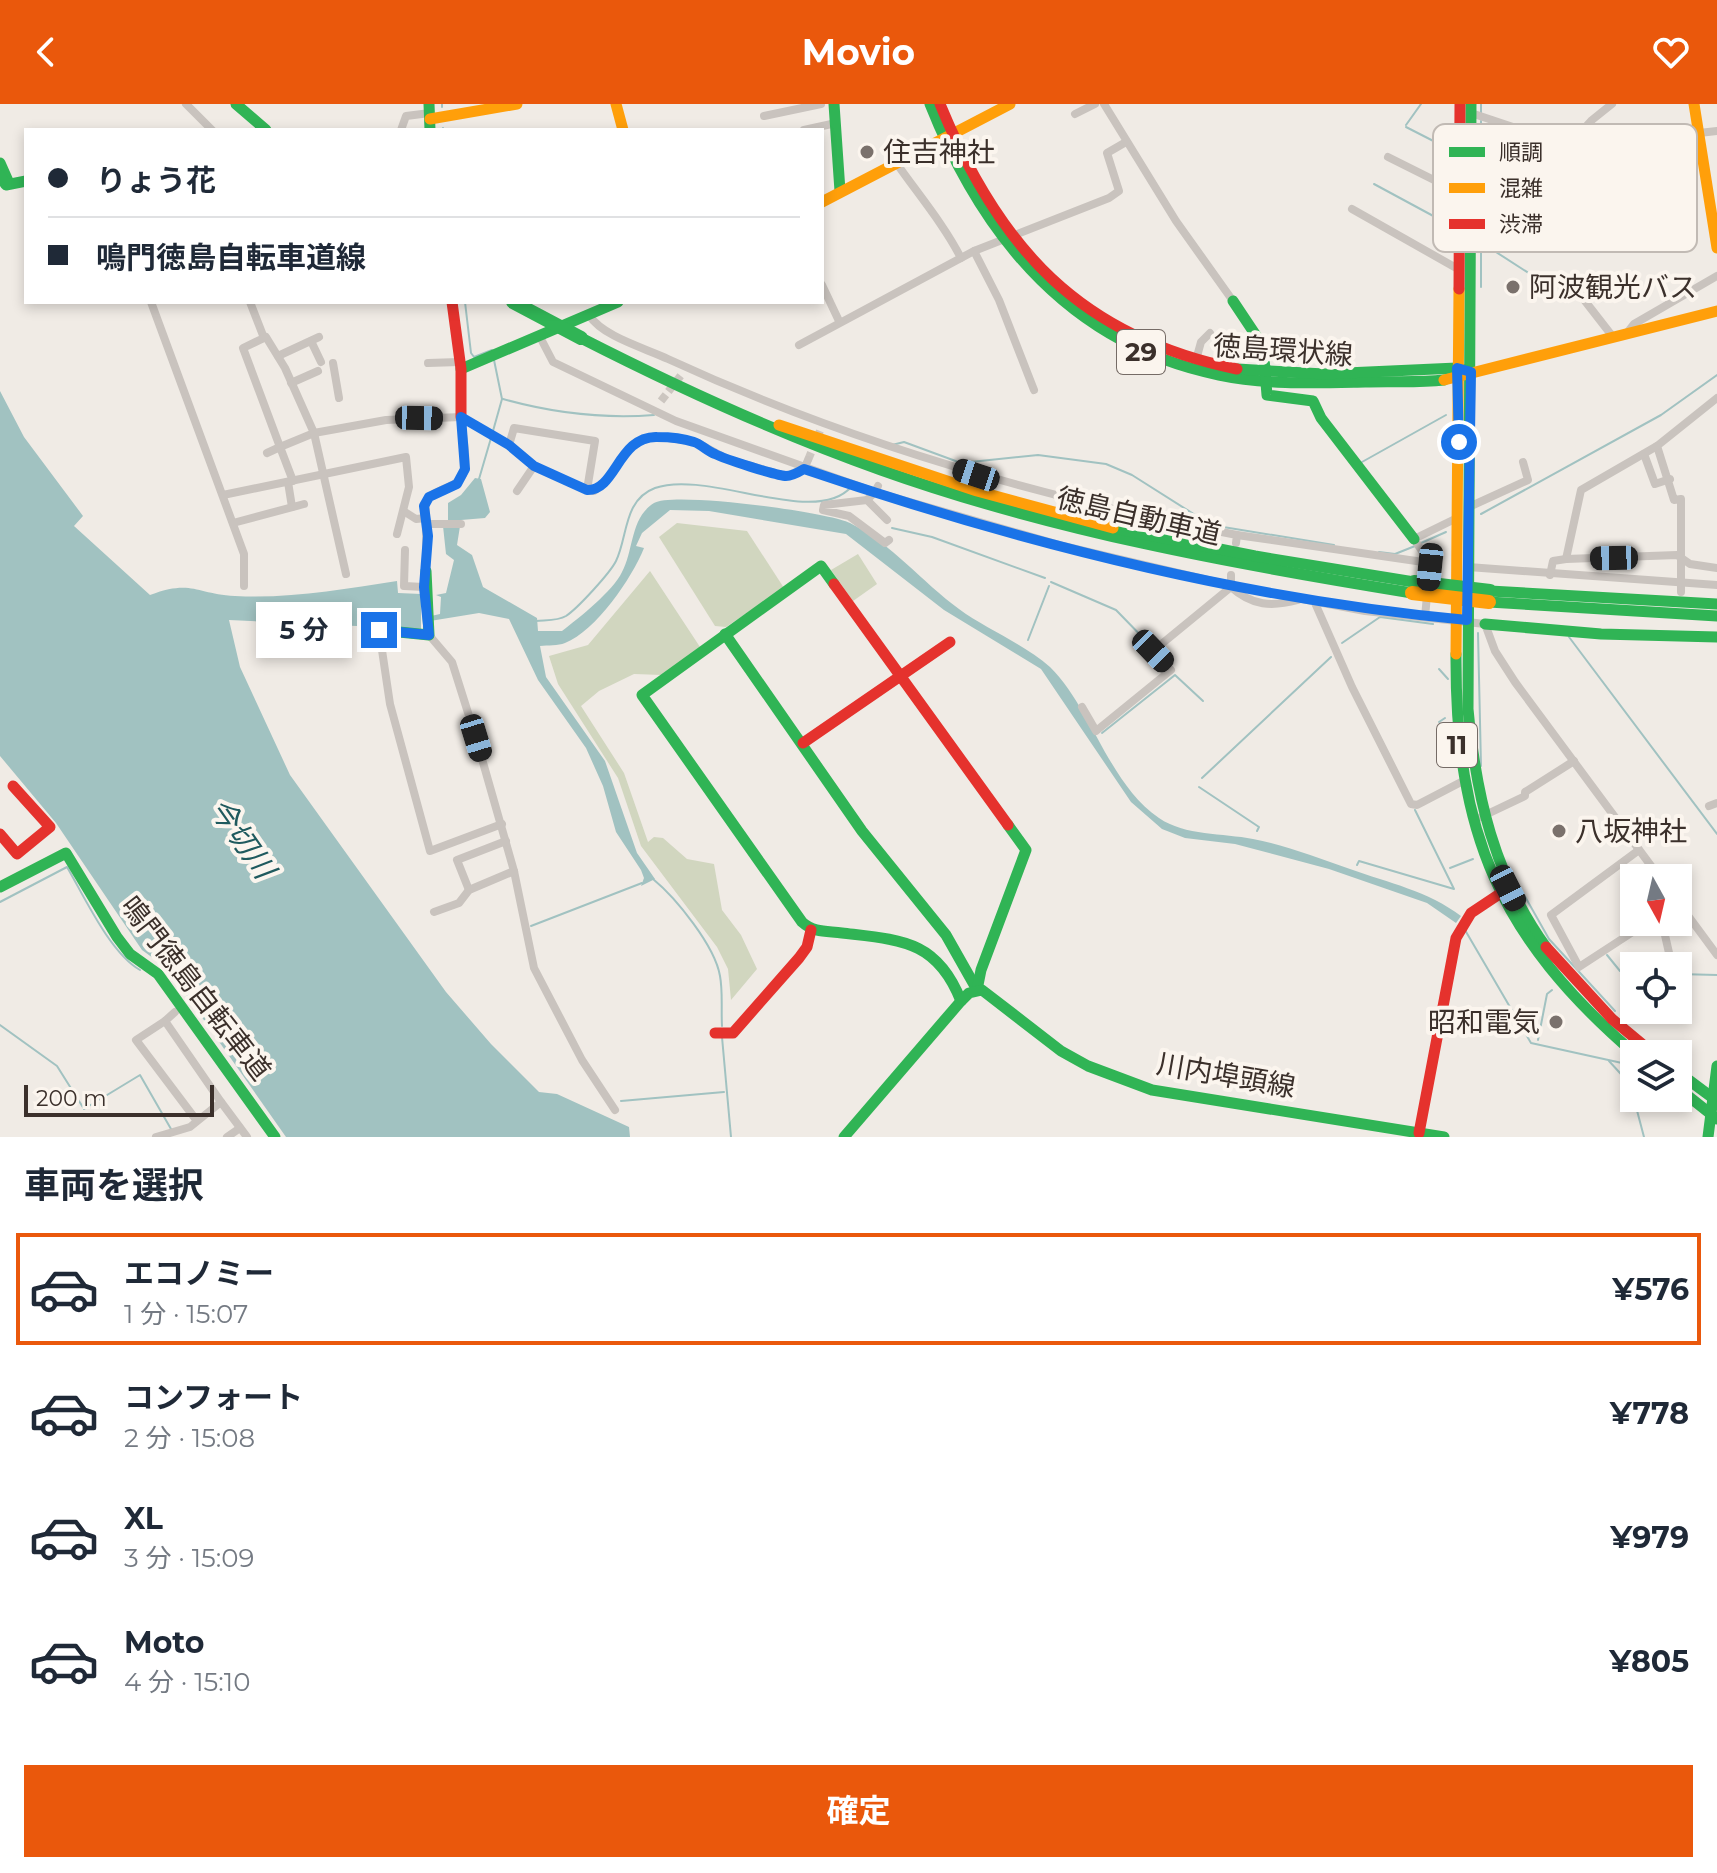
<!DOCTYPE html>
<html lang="ja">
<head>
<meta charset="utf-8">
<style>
	body { margin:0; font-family:Montserrat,"Noto Sans JP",sans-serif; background:#f6f6f7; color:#1f2937; height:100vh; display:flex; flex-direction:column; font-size:30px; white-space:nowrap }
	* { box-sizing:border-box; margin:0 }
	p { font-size:26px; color:#747a83 }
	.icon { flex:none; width:44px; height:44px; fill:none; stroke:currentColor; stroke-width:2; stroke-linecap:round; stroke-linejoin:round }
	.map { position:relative; height:1033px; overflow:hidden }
	.side { display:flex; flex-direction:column; background:#fff; flex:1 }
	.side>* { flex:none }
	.top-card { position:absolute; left:24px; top:24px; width:800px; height:176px; border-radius:0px; box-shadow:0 4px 12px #0003; display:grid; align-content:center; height:176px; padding:0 24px; background:#fff }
	.needle { width:52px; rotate:172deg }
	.buttons { position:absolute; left:1620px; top:760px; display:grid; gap:16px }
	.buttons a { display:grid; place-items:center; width:72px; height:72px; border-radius:0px; background:#fff; box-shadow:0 4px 12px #0003; font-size:40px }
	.scale { position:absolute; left:24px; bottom:20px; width:190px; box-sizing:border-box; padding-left:8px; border:4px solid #3b302b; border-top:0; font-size:22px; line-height:28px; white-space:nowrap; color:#3b302b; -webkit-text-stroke:6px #fbf5ee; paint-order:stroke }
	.end { position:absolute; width:36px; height:36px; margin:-18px; border:10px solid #1a73e8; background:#fff; box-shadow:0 0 0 4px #fff }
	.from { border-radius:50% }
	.bubble { position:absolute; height:56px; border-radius:0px; background:#fff; box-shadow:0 4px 12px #0003; font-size:26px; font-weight:700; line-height:56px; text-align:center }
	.car { position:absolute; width:24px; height:48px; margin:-24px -12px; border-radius:10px; box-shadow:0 0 6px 2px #0007; background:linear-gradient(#222 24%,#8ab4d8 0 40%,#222 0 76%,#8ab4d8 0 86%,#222 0) }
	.top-card b { display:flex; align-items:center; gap:28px; height:76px; font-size:30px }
	.top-card b+b { border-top:2px solid #e0e1e3 }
	.top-card i { width:20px; height:20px; background:#1f2937 }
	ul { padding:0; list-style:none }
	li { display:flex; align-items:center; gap:24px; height:112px; margin:0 16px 12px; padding:0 8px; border:4px solid transparent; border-radius:0px }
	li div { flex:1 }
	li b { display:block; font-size:30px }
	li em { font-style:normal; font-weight:700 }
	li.on { border-color:#ea580c }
	li>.icon { width:72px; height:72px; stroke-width:1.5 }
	h2 { padding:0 24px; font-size:36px; line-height:96px }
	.action { display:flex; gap:16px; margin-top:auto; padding:16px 24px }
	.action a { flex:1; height:92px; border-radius:0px; background:#ea580c; color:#fff; font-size:32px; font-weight:700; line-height:92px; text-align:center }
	header { display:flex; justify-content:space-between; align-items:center; height:104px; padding:0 24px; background:#ea580c; color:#fff; font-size:36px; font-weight:700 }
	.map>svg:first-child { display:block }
	.green { fill:#d1d6bf }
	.water { fill:#a1c2c1 }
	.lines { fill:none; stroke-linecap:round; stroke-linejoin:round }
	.stream { stroke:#a1c2c1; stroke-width:2 }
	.street-tunnel { stroke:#ccc6c0; stroke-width:8; stroke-dasharray:8 4; stroke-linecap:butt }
	.street { stroke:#c9c3be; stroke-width:8 }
	.fast { stroke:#30b455; stroke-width:11 }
	.slow { stroke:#ff9f0a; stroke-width:11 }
	.jam { stroke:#e5322d; stroke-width:11 }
	.fast-bridge { stroke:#30b455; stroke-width:14 }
	.slow-bridge { stroke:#ff9f0a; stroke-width:14 }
	.route { stroke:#1a73e8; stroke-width:10 }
	.poi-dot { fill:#7a716c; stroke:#fbf5ee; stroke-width:3 }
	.labels { text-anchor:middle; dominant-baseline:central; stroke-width:8; stroke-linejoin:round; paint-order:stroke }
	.shield { fill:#fbf5ee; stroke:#756b66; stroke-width:2 }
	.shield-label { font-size:26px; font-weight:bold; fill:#3b302b }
	.poi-label { font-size:28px; fill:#3b302b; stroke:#fbf5ee; text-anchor:start }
	.street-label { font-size:28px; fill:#3b302b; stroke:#fbf5ee }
	.water-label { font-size:30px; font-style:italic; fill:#1f5a5e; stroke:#fbf5ee }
	.key { fill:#fbf5ee; stroke:#c1bab4; stroke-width:2 }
	.key-label { font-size:22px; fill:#3b302b }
</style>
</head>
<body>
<header><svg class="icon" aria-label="back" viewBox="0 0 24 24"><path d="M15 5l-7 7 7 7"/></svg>Movio<svg class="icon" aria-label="heart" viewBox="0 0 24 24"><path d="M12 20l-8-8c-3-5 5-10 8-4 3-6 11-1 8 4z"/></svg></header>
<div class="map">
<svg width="1717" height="1033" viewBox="0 0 1717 1033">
	<rect width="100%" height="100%" fill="#f0ebe5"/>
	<g class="green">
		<path d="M 677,419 L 747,427 L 784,484 L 726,523 L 715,522 L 659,433 Z"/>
		<path d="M 858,450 L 877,480 L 853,497 L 831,466 Z"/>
		<path d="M 650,467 L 700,543 L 662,571 L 634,570 L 599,587 L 581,602 L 624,669 L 648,738 L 654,733 L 663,734 L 687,755 L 714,760 L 722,806 L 741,831 L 757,865 L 731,896 L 728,865 L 717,843 L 641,742 L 618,674 L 558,580 L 549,552 L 588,541 Z"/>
	</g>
	<g class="water">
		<path d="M 0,287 L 24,333 L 83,412 L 74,422 L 150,491 C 192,475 196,490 235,492 C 290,495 343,485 397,477 L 398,489 L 421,490 L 421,525 L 229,516 L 240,563 L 290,671 L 446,888 L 491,940 L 539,988 L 557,990 L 629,1023 L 630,1033 L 286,1033 L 168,865 L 142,846 L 56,719 L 0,652 Z"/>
		<path d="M 475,374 L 481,375 L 490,408 L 485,414 L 461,416 L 457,441 L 472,451 L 483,483 L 537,514 L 538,527 L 562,527 C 579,514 613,487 622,468 C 634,446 630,414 654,399 C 673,387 828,408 850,419 C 892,440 922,478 959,505 C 986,525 1026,541 1050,563 C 1093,606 1108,679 1159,714 C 1185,732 1223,729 1253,735 C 1286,741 1318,754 1350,765 C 1389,779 1428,787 1461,812 L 1456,819 L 1427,799 L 1329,765 L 1235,740 L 1185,734 L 1162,725 L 1131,698 L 1041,565 L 944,506 L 846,430 L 709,407 L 670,406 L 642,429 L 636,442 L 644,444 C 632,474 596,527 565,539 C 558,542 548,541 540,542 L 546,573 L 605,657 L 637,749 L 655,775 L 641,782 L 644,774 L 641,766 L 616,728 L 603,682 L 586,644 L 538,576 L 509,515 L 479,509 L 430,517 L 431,512 L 440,510 L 441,493 L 436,491 L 446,489 L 454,456 L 446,450 L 443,422 L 448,422 L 448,399 L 461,391 Z"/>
	</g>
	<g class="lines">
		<g class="stream">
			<path d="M 442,0 L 442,3"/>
			<path d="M 1481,11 L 1481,0"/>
			<path d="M 1481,17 L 1481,123"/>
			<path d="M 1406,21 L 1421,0"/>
			<path d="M 1406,23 L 1451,46"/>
			<path d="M 443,24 L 443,26"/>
			<path d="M 1374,80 L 1450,121"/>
			<path d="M 1482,139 L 1555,186"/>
			<path d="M 1481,183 L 1481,129"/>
			<path d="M 465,198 L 471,249 L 474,253 L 492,246"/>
			<path d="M 503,295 C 553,309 602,315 654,311"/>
			<path d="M 493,327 L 502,295 L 494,256"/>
			<path d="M 892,341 L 904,338 L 961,359 L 1038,351 L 1106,360 L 1132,371 L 1211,421 L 1334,441"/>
			<path d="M 1362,358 L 1446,311"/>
			<path d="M 479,375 L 491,334"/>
			<path d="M 1481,410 L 1661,311 L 1717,271"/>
			<path d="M 892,424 L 932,433 L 1045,474"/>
			<path d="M 1421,439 L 1446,428"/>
			<path d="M 1379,448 L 1395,450 L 1415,442"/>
			<path d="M 1051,478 L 1116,506 L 1152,543"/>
			<path d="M 536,517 C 546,516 558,517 566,512 C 578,504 610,469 616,457 C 628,433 623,396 655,384 C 707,365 815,424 851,383"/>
			<path d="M 1478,529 L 1481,662"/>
			<path d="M 1569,533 L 1717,730"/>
			<path d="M 1028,536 L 1049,482"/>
			<path d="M 1342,539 L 1380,513 L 1433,520"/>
			<path d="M 1439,565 L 1448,575"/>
			<path d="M 1439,618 L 1445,614"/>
			<path d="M 1102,629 L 1175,571 L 1203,597"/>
			<path d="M 1202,674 L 1331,553"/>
			<path d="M 1199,683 L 1259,723 L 1257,727"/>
			<path d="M 1608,711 L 1619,725"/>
			<path d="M 1357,761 L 1359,757 L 1454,785 L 1415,706"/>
			<path d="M 1450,764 L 1473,755"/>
			<path d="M 653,775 C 676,794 715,842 720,872 C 723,888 721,906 722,922"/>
			<path d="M 1519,782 L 1549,835 L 1615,907"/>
			<path d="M 0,798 L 67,763 C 84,792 110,849 140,866"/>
			<path d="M 531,822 L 642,779"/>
			<path d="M 1465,826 L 1531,939 L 1622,959 L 1634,966"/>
			<path d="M 1607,851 L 1620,867 L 1634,868"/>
			<path d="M 1678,870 L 1717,871"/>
			<path d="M 0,921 L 57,962 L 84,1005 L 140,971 L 171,1025"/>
			<path d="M 722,933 L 731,1033"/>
			<path d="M 1538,936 L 1547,890 L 1552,886"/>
			<path d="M 1609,957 L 1630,980 L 1644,1033"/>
			<path d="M 621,997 L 724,988"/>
		</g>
		<g class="street-tunnel">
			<path d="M 661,297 L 682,270"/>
			<path d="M 808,356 L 820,327"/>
		</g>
		<g class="street">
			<path d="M 186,0 L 212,26"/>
			<path d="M 1104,0 L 1176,117 L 1233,197"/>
			<path d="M 1471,9 L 1513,23 L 1560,51 L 1592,16 L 1612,0"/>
			<path d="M 1075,10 L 1095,0"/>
			<path d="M 764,12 L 821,0"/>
			<path d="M 401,26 L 406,12 L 430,9"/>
			<path d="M 804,26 L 836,19"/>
			<path d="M 1699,29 L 1717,27"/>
			<path d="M 1563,49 L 1620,99 L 1656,70"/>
			<path d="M 1388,53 L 1438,78 L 1459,84"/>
			<path d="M 895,57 C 917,89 943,119 961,154"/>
			<path d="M 1352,105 L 1458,165"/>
			<path d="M 1471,125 L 1485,124 L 1494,109 L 1507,112 L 1560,51"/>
			<path d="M 974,147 L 999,196 L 1034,286"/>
			<path d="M 822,181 L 839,217"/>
			<path d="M 1585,197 L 1613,233"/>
			<path d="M 151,198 L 244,450 L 244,482"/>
			<path d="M 250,198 L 264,234"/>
			<path d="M 589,211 C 603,233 645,244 668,255 C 850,339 1041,394 1237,431 L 1236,439"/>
			<path d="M 1627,229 L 1634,220 L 1717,172"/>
			<path d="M 266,233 L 285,264 L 314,329 L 280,343 L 243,244 Z"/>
			<path d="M 540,233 L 553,258 L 676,317 L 875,388 L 878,382"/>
			<path d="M 311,237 L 321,258"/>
			<path d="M 799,241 L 974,147 L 1109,94 L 1119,87 L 1107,49 L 1126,38"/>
			<path d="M 278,252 L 319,233"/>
			<path d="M 1196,256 L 1201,238 L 1210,229"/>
			<path d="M 333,259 L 339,294"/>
			<path d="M 428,259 L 459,258"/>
			<path d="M 291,279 L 318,267"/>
			<path d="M 509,341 L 514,324 L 595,337 L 587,386"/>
			<path d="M 1657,342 L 1674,396 L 1681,395 L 1681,488"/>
			<path d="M 267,349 L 280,343 L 293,377"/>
			<path d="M 1644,350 L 1655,380 L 1670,375"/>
			<path d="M 288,378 L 292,403"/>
			<path d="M 517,387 L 534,362"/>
			<path d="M 223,391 L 406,353 L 409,383 L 397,430"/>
			<path d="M 867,396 L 875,388 L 1063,442 L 1229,481 L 1365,507 L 1485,520 L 1495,547 L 1515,578 L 1660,774"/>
			<path d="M 1469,403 L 1528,376 L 1523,358"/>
			<path d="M 405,408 L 416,415 L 426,414"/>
			<path d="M 887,416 L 867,396 L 824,401 L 823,406 L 849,412 L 885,439 L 889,436"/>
			<path d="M 233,419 L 304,400"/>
			<path d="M 427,420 L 461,420"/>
			<path d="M 1237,431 L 1430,459"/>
			<path d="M 405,446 L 404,482 L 424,483"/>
			<path d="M 1566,455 L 1581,386 L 1657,342 L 1717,294"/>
			<path d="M 1468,463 L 1717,481"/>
			<path d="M 426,467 C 427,455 425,403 426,399 C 433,381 463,387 465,363 C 467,348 462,329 461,314"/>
			<path d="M 346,470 L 314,329 L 386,316 L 461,313 L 509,341 L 534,362 L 587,386 L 594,387 L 606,377 L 633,340 L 655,332 L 696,338 L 727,355 L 786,372 L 804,365 L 808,356"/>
			<path d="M 1231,471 L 1231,483 C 1252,502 1272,503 1298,496"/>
			<path d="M 1550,471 L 1553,457 L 1566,455 L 1677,451 L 1690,460 L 1717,464"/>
			<path d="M 1315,499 L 1352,583 L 1411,700 L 1417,701 L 1465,676"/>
			<path d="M 1425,513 L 1430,459 L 1414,435 L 1457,414"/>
			<path d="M 379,526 L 390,600 L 430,747 L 502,720"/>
			<path d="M 429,531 L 452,558 L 476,634 L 514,767 L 534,864 L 582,956 L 615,1006"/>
			<path d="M 1082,603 L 1096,627 L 1171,566 L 1153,547 L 1231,483"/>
			<path d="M 1709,702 L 1717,699"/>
			<path d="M 1481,713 L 1525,692 L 1525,688 L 1574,657"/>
			<path d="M 1639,746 L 1551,811 L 1579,863 L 1648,818"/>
			<path d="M 469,786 L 457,756 L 506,737"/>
			<path d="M 1678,798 L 1717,851"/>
			<path d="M 434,808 L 459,799 L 469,786 L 514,767"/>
			<path d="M 1662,818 L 1672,862"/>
			<path d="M 165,917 L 175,908"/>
			<path d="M 221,998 L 247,1033"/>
			<path d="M 156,1033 L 190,1023 L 221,998 L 165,917 L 136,936 L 197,1017"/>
			<path d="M 227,1033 L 240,1024"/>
		</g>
		<g class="fast">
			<path d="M 236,0 L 266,26"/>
			<path d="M 429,0 L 430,26"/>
			<path d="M 834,0 L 840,87"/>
			<path d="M 930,0 C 983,133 1071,241 1219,271 C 1266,281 1316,279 1365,278 C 1391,277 1418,279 1444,276"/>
			<path d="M 1471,0 L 1468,605 C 1476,692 1494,771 1546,843"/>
			<path d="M 0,59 L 8,77"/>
			<path d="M 0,72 L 6,81 L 26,77"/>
			<path d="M 1233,197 L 1263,242 L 1267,291 L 1313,297 L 1321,314 L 1414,435"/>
			<path d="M 581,234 C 679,284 777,329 881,366 C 1052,427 1233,460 1412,489"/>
			<path d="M 461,265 L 618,198"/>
			<path d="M 1237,265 L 1324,270 L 1457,264 L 1468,267"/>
			<path d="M 1113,424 L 1255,452 L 1414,478"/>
			<path d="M 834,480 L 821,462 L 642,591 L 802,818 C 814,829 827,827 842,829 C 901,836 937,836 961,897"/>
			<path d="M 1490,487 L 1717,500"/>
			<path d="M 1489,498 L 1717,512"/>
			<path d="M 1485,520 L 1601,530 L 1717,533"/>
			<path d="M 379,526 L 429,531 L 426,467"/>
			<path d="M 725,530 L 862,727 L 946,831 L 976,884"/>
			<path d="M 1456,550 C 1455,729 1499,833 1635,950"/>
			<path d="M 0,783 L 66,749 L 117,833 L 130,850 L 158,870 L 275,1033"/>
			<path d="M 977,886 L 981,866 L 1026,746 L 1008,721"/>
			<path d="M 1678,968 L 1717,997"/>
			<path d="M 1678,984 L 1717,1015"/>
			<path d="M 844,1033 L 961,897 L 969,889 L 982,886 L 1061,947 L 1088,962 L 1152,986 L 1444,1033"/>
			<path d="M 1708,1033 L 1717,962"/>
		</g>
		<g class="slow">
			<path d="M 616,0 L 623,26"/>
			<path d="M 1694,0 L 1717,144"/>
			<path d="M 430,15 L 517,0"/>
			<path d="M 822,98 L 1010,0"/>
			<path d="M 1444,276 L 1717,207"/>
			<path d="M 779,321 L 977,387 L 1113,424"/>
			<path d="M 1456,550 L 1459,185"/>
		</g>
		<g class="jam">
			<path d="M 940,0 C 999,144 1080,233 1237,265"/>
			<path d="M 1459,185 L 1460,0"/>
			<path d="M 452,198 L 461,265 L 461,313"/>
			<path d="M 834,480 L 1008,721"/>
			<path d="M 803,639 L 950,538"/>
			<path d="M 0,730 L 17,750 L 50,723 L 13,682"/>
			<path d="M 1546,843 L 1612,915 L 1654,950"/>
			<path d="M 715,929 L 733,929 L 799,854 L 807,843 L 811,826"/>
			<path d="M 1419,1029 L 1456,834 L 1471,809 L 1507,785"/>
		</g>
		<g class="fast-bridge">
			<path d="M 513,198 L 581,234"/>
			<path d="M 1414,478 L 1490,487"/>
		</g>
		<path class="slow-bridge" d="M 1412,489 L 1489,498"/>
	</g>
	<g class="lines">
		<path class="route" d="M 379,526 L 429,531 L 424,483 L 428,432 L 424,402 L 429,393 L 457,380 L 465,365 L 461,313 L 509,341 L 534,362 L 587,386 C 616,387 618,332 657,333 C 668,333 682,334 694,338 C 701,340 707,347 715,350 C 724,355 778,372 786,372 C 792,372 799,368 804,365 C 1018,438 1242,495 1467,516 L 1471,268 L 1457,264 L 1459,338"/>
	</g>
	<g class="poi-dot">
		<circle cx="867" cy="48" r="8"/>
		<circle cx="1513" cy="183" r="8"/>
		<circle cx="1559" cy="727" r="8"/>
		<circle cx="1556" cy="918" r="8"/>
	</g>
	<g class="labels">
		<g class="shield">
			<rect x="1117" y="226" width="48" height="44" rx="6"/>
			<rect x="1437" y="619" width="40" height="44" rx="6"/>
		</g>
		<g class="shield-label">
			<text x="1141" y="248">29</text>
			<text x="1457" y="641">11</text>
		</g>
		<g class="poi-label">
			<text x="883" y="48">住吉神社</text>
			<text x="1529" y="183">阿波観光バス</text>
			<text x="1575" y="727">八坂神社</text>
			<text x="1540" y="918" text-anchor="end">昭和電気</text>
		</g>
		<g class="street-label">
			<text transform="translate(1283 246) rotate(4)">徳島環状線</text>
			<text transform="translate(1139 412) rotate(13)">徳島自動車道</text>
			<text transform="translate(196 884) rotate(52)">鳴門徳島自転車道</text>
			<text transform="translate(1226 971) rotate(10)">川内埠頭線</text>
		</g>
		<g class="water-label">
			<text transform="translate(242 734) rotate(55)">今切川</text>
		</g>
	</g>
	<rect x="1433" y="20" width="264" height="128" rx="12" class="key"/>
	<rect x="1449" y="43" width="36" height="10" fill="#30b455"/>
	<rect x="1449" y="79" width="36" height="10" fill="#ff9f0a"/>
	<rect x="1449" y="115" width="36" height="10" fill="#e5322d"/>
	<g class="key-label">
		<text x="1499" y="56">順調</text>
		<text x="1499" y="92">混雑</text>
		<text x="1499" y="128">渋滞</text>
	</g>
</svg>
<div class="buttons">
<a><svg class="needle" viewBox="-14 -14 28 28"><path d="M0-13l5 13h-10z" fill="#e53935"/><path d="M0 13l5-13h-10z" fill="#747a83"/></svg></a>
<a><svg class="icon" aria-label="locate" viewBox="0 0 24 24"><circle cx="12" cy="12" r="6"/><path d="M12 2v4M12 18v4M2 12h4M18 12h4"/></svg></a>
<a><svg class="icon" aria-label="layers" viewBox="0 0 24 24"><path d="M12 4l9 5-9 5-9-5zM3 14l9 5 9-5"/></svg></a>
</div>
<div class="scale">200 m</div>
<i class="end from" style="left:1459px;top:338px"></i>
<i class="end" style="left:379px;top:526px"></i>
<div class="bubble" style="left:256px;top:498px;width:96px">5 分</div>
<i class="car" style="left:419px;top:314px;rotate:91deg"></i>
<i class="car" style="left:976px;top:371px;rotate:288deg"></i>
<i class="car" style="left:1614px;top:454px;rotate:269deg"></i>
<i class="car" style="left:1430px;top:463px;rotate:186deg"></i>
<i class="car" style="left:1153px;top:547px;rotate:136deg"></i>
<i class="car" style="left:476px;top:634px;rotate:163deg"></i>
<i class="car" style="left:1508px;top:784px;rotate:153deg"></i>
<div class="top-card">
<b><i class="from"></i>りょう花</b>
<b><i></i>鳴門徳島自転車道線</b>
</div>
</div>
<section class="side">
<h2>車両を選択</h2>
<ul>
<li class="on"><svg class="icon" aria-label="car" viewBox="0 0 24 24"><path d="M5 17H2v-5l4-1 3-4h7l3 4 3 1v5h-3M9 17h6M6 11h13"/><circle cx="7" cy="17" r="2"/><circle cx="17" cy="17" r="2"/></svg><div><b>エコノミー</b><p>1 分 · 15:07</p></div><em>¥576</em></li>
<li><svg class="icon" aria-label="car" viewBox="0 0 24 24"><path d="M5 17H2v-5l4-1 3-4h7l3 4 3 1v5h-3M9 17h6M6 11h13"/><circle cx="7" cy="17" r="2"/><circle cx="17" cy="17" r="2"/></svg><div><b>コンフォート</b><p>2 分 · 15:08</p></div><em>¥778</em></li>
<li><svg class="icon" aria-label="car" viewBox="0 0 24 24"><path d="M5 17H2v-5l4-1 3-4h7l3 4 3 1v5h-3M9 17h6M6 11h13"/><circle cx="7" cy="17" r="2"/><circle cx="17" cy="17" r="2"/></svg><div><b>XL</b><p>3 分 · 15:09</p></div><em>¥979</em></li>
<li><svg class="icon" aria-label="car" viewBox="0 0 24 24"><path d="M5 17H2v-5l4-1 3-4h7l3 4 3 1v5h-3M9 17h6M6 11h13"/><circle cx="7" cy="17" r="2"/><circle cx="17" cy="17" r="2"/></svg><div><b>Moto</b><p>4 分 · 15:10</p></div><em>¥805</em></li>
</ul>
<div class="action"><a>確定</a></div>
</section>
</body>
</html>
